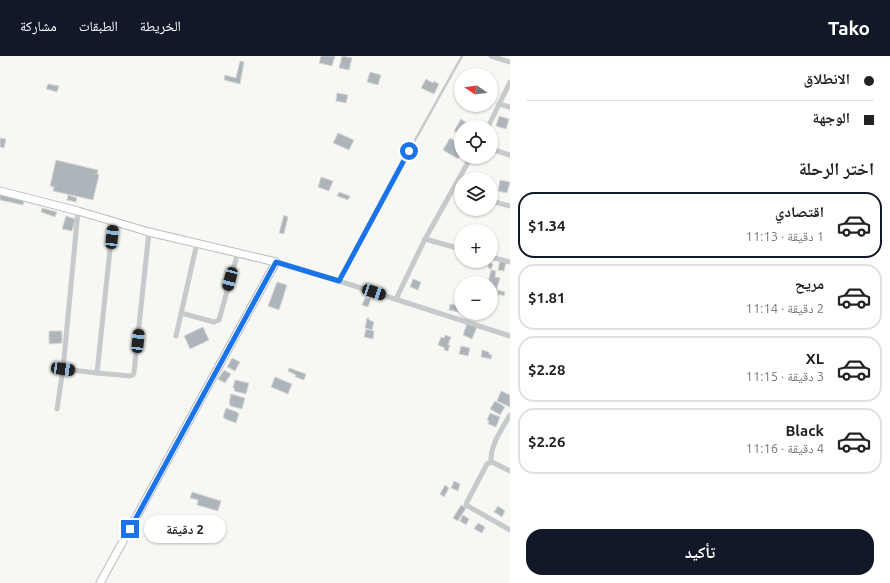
<!DOCTYPE html>
<html lang="ar">
<head>
<meta charset="utf-8">
<style>
	body { margin:0; font-family:Ubuntu,"Noto Naskh Arabic",sans-serif; background:#f6f6f6; color:#222; direction:rtl; height:100vh; display:flex; flex-direction:column; font-size:15px; white-space:nowrap }
	* { box-sizing:border-box; margin:0 }
	p { font-size:13px; color:#767676 }
	.icon { flex:none; width:22px; height:22px; fill:none; stroke:currentColor; stroke-width:2; stroke-linecap:round; stroke-linejoin:round }
	.map { position:relative; flex:1; overflow:hidden; direction:ltr }
	.sheet { display:flex; flex-direction:column; background:#fff; width:380px }
	.sheet>* { flex:none }
	.hud { display:grid; align-content:center; height:88px; padding:0 16px; background:#fff }
	.needle { width:26px; rotate:283deg }
	.controls { position:absolute; left:454px; top:12px; display:grid; gap:8px }
	.controls a { display:grid; place-items:center; width:44px; height:44px; border-radius:50%; background:#fff; box-shadow:0 1px 3px #0004; font-size:20px }
	.end { position:absolute; width:18px; height:18px; margin:-9px; border:5px solid #1a73e8; background:#fff; box-shadow:0 0 0 2px #fff }
	.from { border-radius:50% }
	.bubble { position:absolute; height:28px; border-radius:14px; background:#fff; box-shadow:0 1px 3px #0004; font-size:13px; font-weight:700; line-height:28px; text-align:center; direction:rtl }
	.car { position:absolute; width:12px; height:24px; margin:-12px -6px; border-radius:5px; box-shadow:0 0 3px 1px #0007; background:linear-gradient(#222 24%,#8ab4d8 0 40%,#222 0 76%,#8ab4d8 0 86%,#222 0) }
	.hud b { display:flex; align-items:center; gap:14px; height:38px; font-size:15px }
	.hud b+b { border-top:1px solid #e0e0e0 }
	.hud i { width:10px; height:10px; background:#222 }
	ul { padding:0; list-style:none }
	li { display:flex; align-items:center; gap:12px; height:66px; margin:0 8px 6px; padding:0 8px; border:2px solid #e0e0e0; border-radius:16px }
	li div { flex:1 }
	li b { display:block; font-size:15px }
	li em { font-style:normal; font-weight:700 }
	li.on { border-color:#111827 }
	li>.icon { width:36px; height:36px; stroke-width:1.5 }
	h2 { padding:0 16px; font-size:18px; line-height:48px }
	.cta { display:flex; gap:8px; margin-top:auto; padding:8px 16px }
	.cta a { flex:1; height:46px; border-radius:16px; background:#111827; color:#fff; font-size:16px; font-weight:700; line-height:46px; text-align:center }
	header { display:flex; align-items:center; gap:24px; box-sizing:border-box; height:56px; padding:0 20px; background:#111827; color:#fff }
	header strong { font-size:19px }
	nav { display:flex; gap:22px; margin-inline-start:auto; font-size:14px }
	main { display:flex; flex:1; min-height:0 }
	.map>svg:first-child { display:block }
	.building { fill:#adb5bb; stroke:#d8d8d6 }
	.lines { fill:none; stroke-linecap:round; stroke-linejoin:round }
	.secondary-casing { stroke:#b8bdc2; stroke-width:9 }
	.lane { stroke:#c6cacd; stroke-width:2.5 }
	.street { stroke:#c6cacd; stroke-width:5 }
	.secondary { stroke:#fff; stroke-width:7 }
	.route { stroke:#1a73e8; stroke-width:5 }
</style>
</head>
<body>
<header>
<strong>Tako</strong>
<nav><a>الخريطة</a><a>الطبقات</a><a>مشاركة</a></nav>
</header>
<main>
<section class="sheet">
<div class="hud">
<b><i class="from"></i>الانطلاق</b>
<b><i></i>الوجهة</b>
</div>
<h2>اختر الرحلة</h2>
<ul>
<li class="on"><svg class="icon" aria-label="car" viewBox="0 0 24 24"><path d="M5 17H2v-5l4-1 3-4h7l3 4 3 1v5h-3M9 17h6M6 11h13"/><circle cx="7" cy="17" r="2"/><circle cx="17" cy="17" r="2"/></svg><div><b>اقتصادي</b><p>1 دقيقة · 11:13</p></div><em>$1.34</em></li>
<li><svg class="icon" aria-label="car" viewBox="0 0 24 24"><path d="M5 17H2v-5l4-1 3-4h7l3 4 3 1v5h-3M9 17h6M6 11h13"/><circle cx="7" cy="17" r="2"/><circle cx="17" cy="17" r="2"/></svg><div><b>مريح</b><p>2 دقيقة · 11:14</p></div><em>$1.81</em></li>
<li><svg class="icon" aria-label="car" viewBox="0 0 24 24"><path d="M5 17H2v-5l4-1 3-4h7l3 4 3 1v5h-3M9 17h6M6 11h13"/><circle cx="7" cy="17" r="2"/><circle cx="17" cy="17" r="2"/></svg><div><b>XL</b><p>3 دقيقة · 11:15</p></div><em>$2.28</em></li>
<li><svg class="icon" aria-label="car" viewBox="0 0 24 24"><path d="M5 17H2v-5l4-1 3-4h7l3 4 3 1v5h-3M9 17h6M6 11h13"/><circle cx="7" cy="17" r="2"/><circle cx="17" cy="17" r="2"/></svg><div><b>Black</b><p>4 دقيقة · 11:16</p></div><em>$2.26</em></li>
</ul>
<div class="cta"><a>تأكيد</a></div>
</section>
<div class="map">
<svg width="510" height="527" viewBox="0 0 510 527">
	<rect width="100%" height="100%" fill="#f7f7f3"/>
	<g class="building">
		<path d="M 321,0 L 335,0 L 332,10 L 319,7 Z"/>
		<path d="M 342,0 L 352,2 L 349,14 L 339,12 Z"/>
		<path d="M 240,5 L 244,6 L 240,28 L 224,24 L 225,19 L 236,22 Z"/>
		<path d="M 370,16 L 381,19 L 378,29 L 367,26 Z"/>
		<path d="M 426,23 L 433,27 L 434,25 L 439,28 L 434,38 L 421,32 Z"/>
		<path d="M 48,28 L 59,30 L 57,36 L 46,33 Z"/>
		<path d="M 337,37 L 348,39 L 346,47 L 336,45 Z"/>
		<path d="M 499,60 L 509,63 L 506,73 L 496,70 Z"/>
		<path d="M 461,63 L 473,71 L 461,71 L 461,79 L 454,75 Z"/>
		<path d="M 338,77 L 354,84 L 349,94 L 333,87 Z"/>
		<path d="M 0,82 L 6,83 L 4,92 L 0,91 Z"/>
		<path d="M 450,82 L 461,89 L 461,97 L 458,103 L 443,94 Z"/>
		<path d="M 56,104 L 98,114 L 97,118 L 99,119 L 93,144 L 53,135 L 54,131 L 50,130 Z"/>
		<path d="M 321,121 L 333,125 L 329,135 L 318,131 Z"/>
		<path d="M 500,124 L 510,126 L 507,137 L 498,135 Z"/>
		<path d="M 339,136 L 350,140 L 348,144 L 337,140 Z"/>
		<path d="M 0,138 L 24,144 L 23,149 L 0,144 Z"/>
		<path d="M 68,139 L 77,142 L 76,146 L 67,144 Z"/>
		<path d="M 42,152 L 57,156 L 55,161 L 41,156 Z"/>
		<path d="M 284,159 L 288,161 L 284,178 L 279,177 Z"/>
		<path d="M 66,160 L 75,163 L 72,175 L 62,173 Z"/>
		<path d="M 500,204 L 506,206 L 504,215 L 498,214 Z"/>
		<path d="M 489,207 L 493,208 L 491,214 L 496,215 L 495,221 L 500,222 L 496,236 L 491,235 L 491,227 L 488,227 L 491,213 L 488,212 Z"/>
		<path d="M 413,223 L 421,226 L 418,234 L 410,231 Z"/>
		<path d="M 277,226 L 287,229 L 279,254 L 268,250 Z"/>
		<path d="M 498,234 L 505,236 L 504,240 L 499,238 L 498,241 L 491,239 L 491,235 L 497,237 Z"/>
		<path d="M 365,242 L 371,243 L 368,251 L 362,249 Z"/>
		<path d="M 450,248 L 460,250 L 459,256 L 449,254 Z"/>
		<path d="M 474,257 L 483,257 L 481,263 L 473,261 Z"/>
		<path d="M 367,262 L 369,262 L 369,264 L 374,266 L 372,274 L 365,272 Z"/>
		<path d="M 467,267 L 477,271 L 472,283 L 463,279 Z"/>
		<path d="M 203,271 L 209,284 L 190,293 L 184,280 Z"/>
		<path d="M 366,273 L 374,275 L 373,283 L 364,281 Z"/>
		<path d="M 49,275 L 62,275 L 62,287 L 49,288 Z"/>
		<path d="M 445,279 L 451,281 L 448,289 L 450,289 L 448,295 L 444,294 L 445,292 L 438,289 L 441,281 L 444,282 Z"/>
		<path d="M 461,290 L 470,292 L 468,300 L 459,298 Z"/>
		<path d="M 482,294 L 489,296 L 489,298 L 492,299 L 491,303 L 481,301 Z"/>
		<path d="M 232,302 L 240,306 L 235,315 L 227,311 Z"/>
		<path d="M 289,312 L 306,318 L 304,324 L 295,321 L 296,319 L 288,315 Z"/>
		<path d="M 224,314 L 231,318 L 225,327 L 218,323 Z"/>
		<path d="M 275,321 L 292,328 L 288,338 L 271,331 Z"/>
		<path d="M 235,324 L 249,327 L 246,338 L 234,335 L 235,333 L 233,332 Z"/>
		<path d="M 501,335 L 510,339 L 510,351 L 497,345 Z"/>
		<path d="M 231,338 L 245,342 L 242,353 L 230,350 L 230,348 L 229,347 Z"/>
		<path d="M 495,345 L 505,351 L 500,359 L 490,353 Z"/>
		<path d="M 226,352 L 237,356 L 237,357 L 239,357 L 236,367 L 225,363 L 225,362 L 223,361 Z"/>
		<path d="M 490,357 L 500,361 L 496,371 L 488,368 L 489,365 L 487,364 Z"/>
		<path d="M 454,425 L 460,428 L 458,435 L 451,432 Z"/>
		<path d="M 445,429 L 449,432 L 444,441 L 440,438 Z"/>
		<path d="M 192,436 L 221,445 L 218,455 L 197,449 L 198,444 L 190,442 Z"/>
		<path d="M 461,449 L 466,452 L 458,465 L 453,462 Z"/>
		<path d="M 498,450 L 505,455 L 502,461 L 494,456 Z"/>
		<path d="M 463,459 L 469,463 L 466,469 L 460,465 Z"/>
		<path d="M 478,467 L 485,471 L 482,477 L 474,473 Z"/>
	</g>
	<g class="lines">
		<g class="secondary-casing">
			<path id="secondary" d="M 0,135 L 78,155 L 149,176 L 276,206 L 100,527"/>
		</g>
		<path class="lane" d="M 339,224 L 409,95 L 462,0"/>
		<g class="street">
			<path d="M 491,0 L 510,6"/>
			<path d="M 499,48 L 510,51"/>
			<path d="M 488,71 L 510,26"/>
			<path d="M 491,93 L 510,99"/>
			<path d="M 453,134 L 461,136"/>
			<path d="M 491,145 L 510,150"/>
			<path d="M 425,183 L 461,193"/>
			<path d="M 491,201 L 510,206"/>
			<path d="M 276,206 L 339,225 L 510,280"/>
			<path d="M 396,243 L 425,183 L 471,101"/>
			<path d="M 181,257 L 214,266 L 219,264 L 238,196"/>
			<path d="M 176,280 L 197,187"/>
			<path d="M 63,313 L 97,317 L 130,320 L 133,319 L 134,316 L 149,176"/>
			<path d="M 97,317 L 113,165"/>
			<path d="M 57,353 L 63,313 L 78,155"/>
			<path d="M 491,406 C 490,389 502,373 510,359"/>
			<path d="M 510,415 L 494,407 L 491,406 L 487,408 L 467,446 L 466,449 L 510,474"/>
		</g>
		<use href="#secondary" class="secondary"/>
	</g>
	<g class="lines">
		<path class="route" d="M 130,473 L 276,206 L 339,225 L 409,95"/>
	</g>
</svg>
<div class="controls">
<a><svg class="needle" viewBox="-14 -14 28 28"><path d="M0-13l5 13h-10z" fill="#e53935"/><path d="M0 13l5-13h-10z" fill="#767676"/></svg></a>
<a><svg class="icon" aria-label="locate" viewBox="0 0 24 24"><circle cx="12" cy="12" r="6"/><path d="M12 2v4M12 18v4M2 12h4M18 12h4"/></svg></a>
<a><svg class="icon" aria-label="layers" viewBox="0 0 24 24"><path d="M12 4l9 5-9 5-9-5zM3 14l9 5 9-5"/></svg></a>
<a>+</a>
<a>−</a>
</div>
<i class="end from" style="left:409px;top:95px"></i>
<i class="end" style="left:130px;top:473px"></i>
<div class="bubble" style="left:144px;top:459px;width:82px">2 دقيقة</div>
<i class="car" style="left:112px;top:181px;rotate:6deg"></i>
<i class="car" style="left:230px;top:223px;rotate:195deg"></i>
<i class="car" style="left:374px;top:236px;rotate:108deg"></i>
<i class="car" style="left:138px;top:285px;rotate:6deg"></i>
<i class="car" style="left:63px;top:313px;rotate:98deg"></i>
</div>
</main>
</body>
</html>
